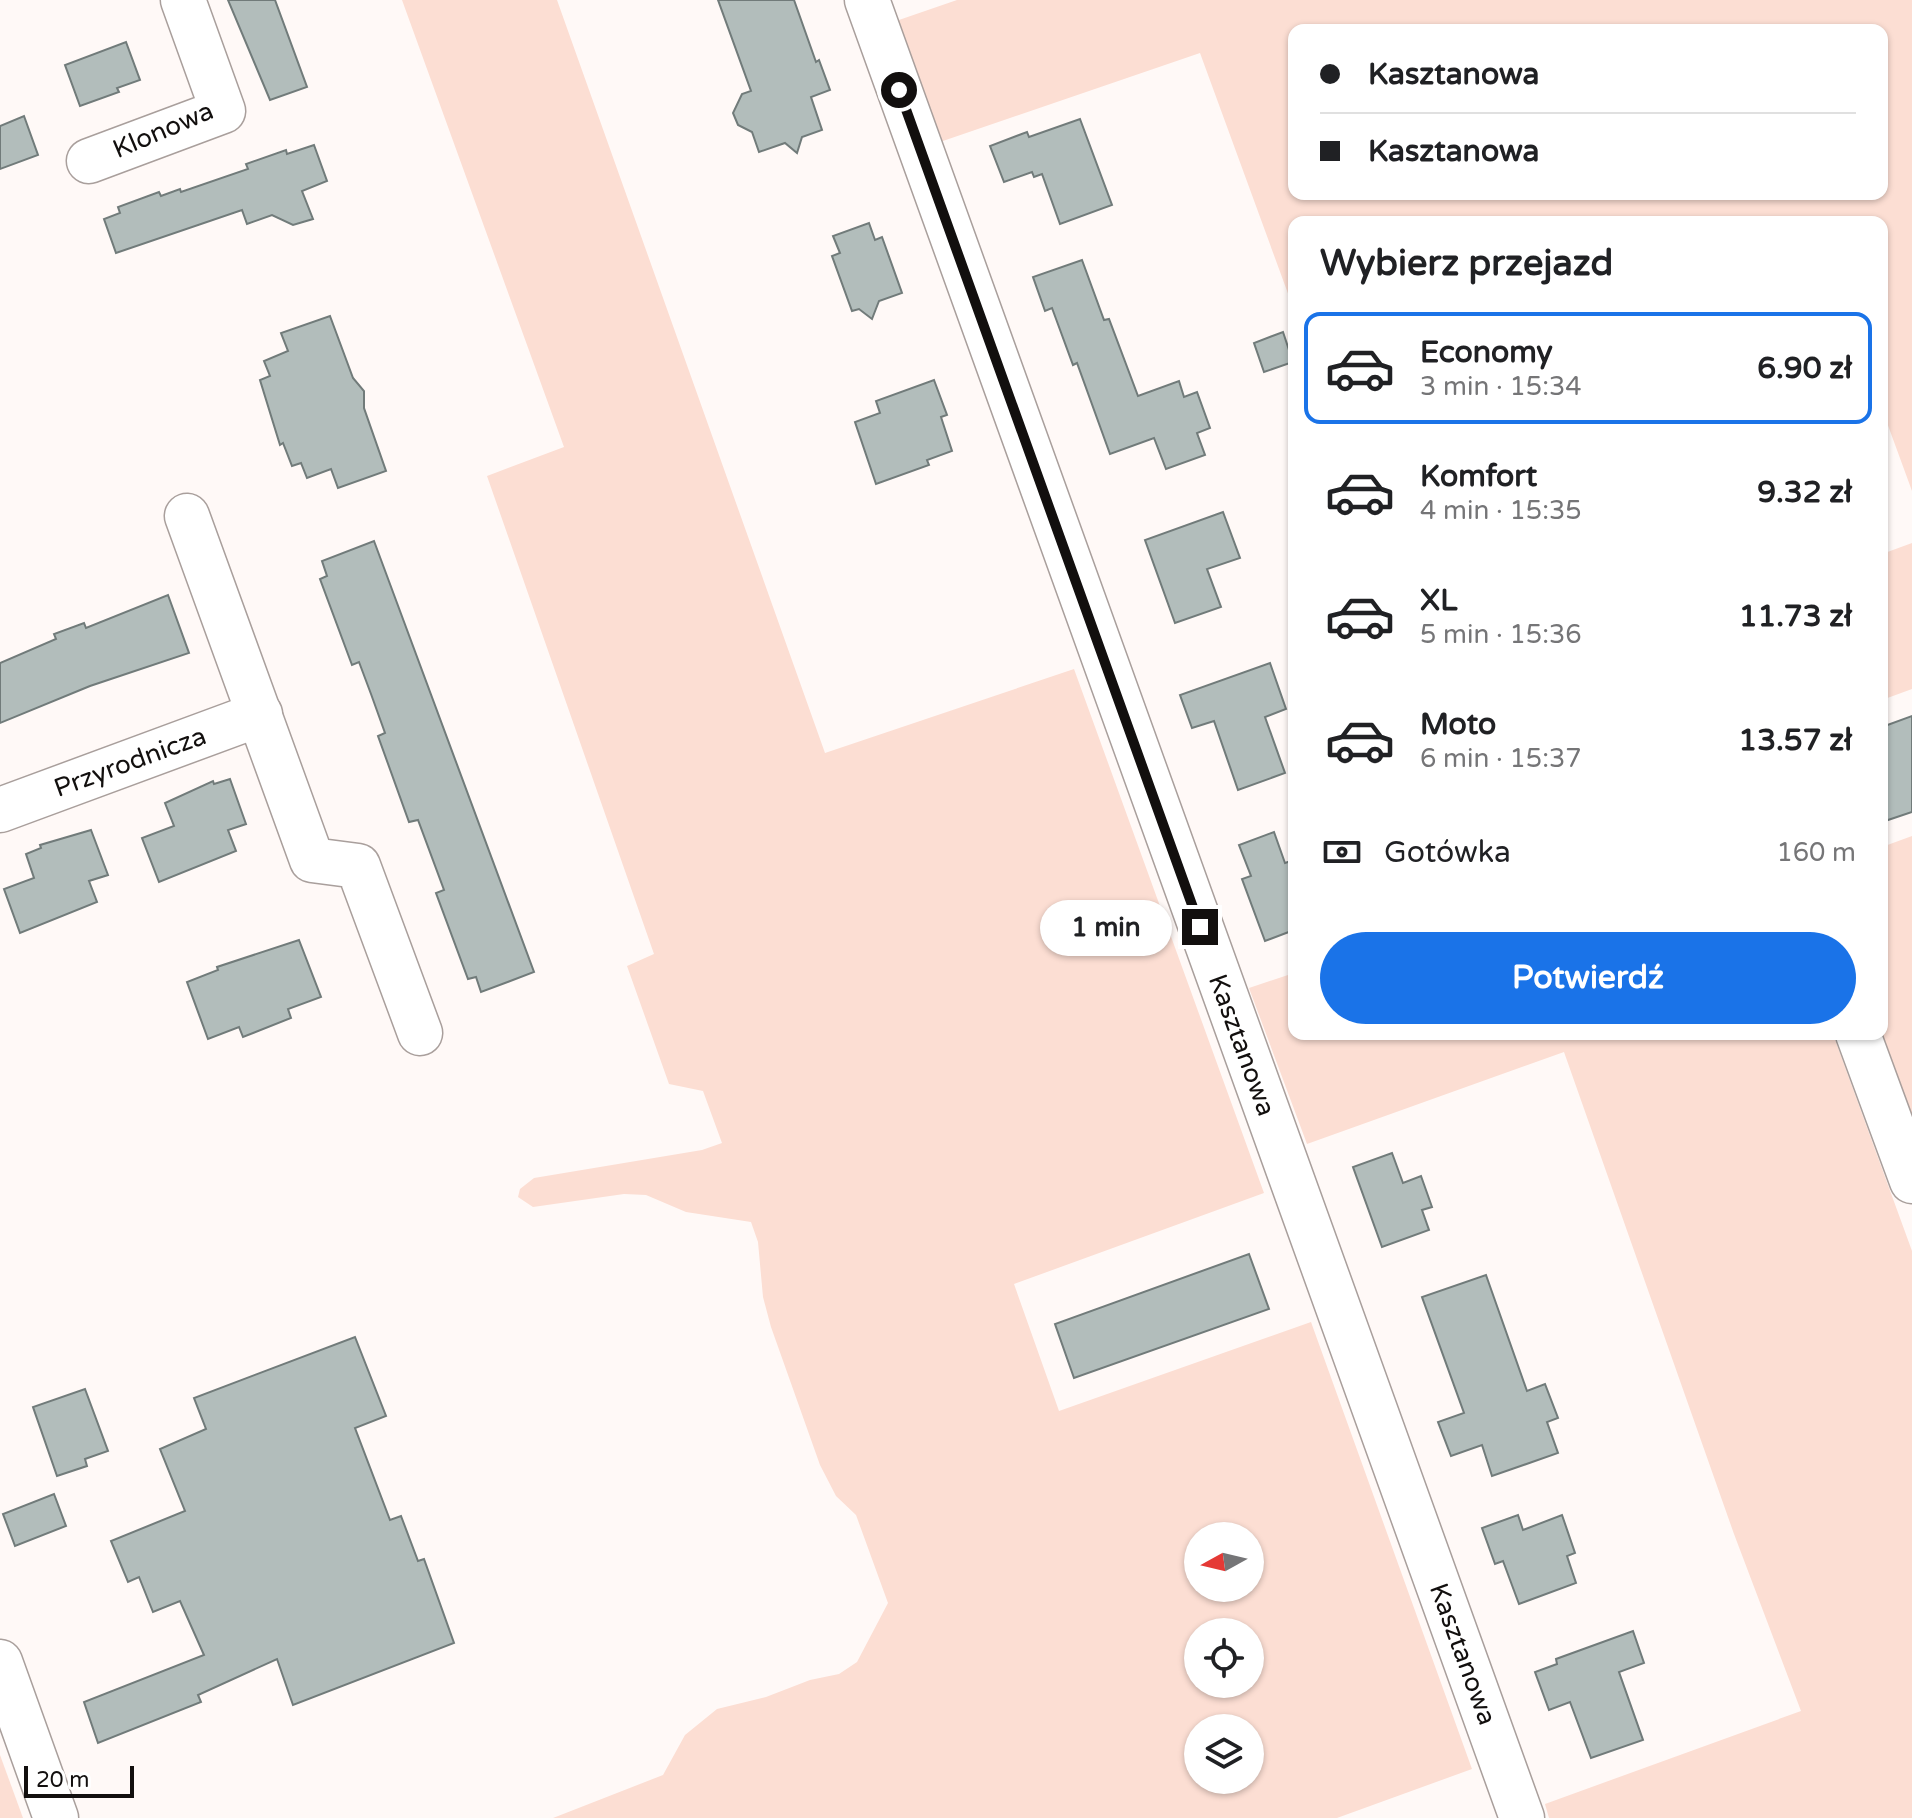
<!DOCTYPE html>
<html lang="pl">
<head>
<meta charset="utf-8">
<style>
	body { margin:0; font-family:"Varela Round",sans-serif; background:#f6f6f6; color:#202124; height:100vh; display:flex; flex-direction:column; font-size:30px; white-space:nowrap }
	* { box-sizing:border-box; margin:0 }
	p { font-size:26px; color:#757577 }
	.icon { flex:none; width:44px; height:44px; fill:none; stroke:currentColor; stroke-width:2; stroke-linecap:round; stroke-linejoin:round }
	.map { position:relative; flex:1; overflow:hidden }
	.drawer { position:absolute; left:1288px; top:216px; width:600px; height:824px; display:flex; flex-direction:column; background:#fff; border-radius:16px; box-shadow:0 2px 6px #0004 }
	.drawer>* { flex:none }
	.banner { position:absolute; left:1288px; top:24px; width:600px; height:176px; border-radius:16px; box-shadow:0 2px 6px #0004; display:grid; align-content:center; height:176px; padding:0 32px; background:#fff }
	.needle { width:52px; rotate:262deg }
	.fabs { position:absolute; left:1184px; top:1522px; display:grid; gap:16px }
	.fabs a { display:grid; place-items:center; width:80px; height:80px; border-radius:50%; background:#fff; box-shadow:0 2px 6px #0004; font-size:40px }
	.scale { position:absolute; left:24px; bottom:20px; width:110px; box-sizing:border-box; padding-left:8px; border:4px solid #120f0e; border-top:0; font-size:22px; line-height:28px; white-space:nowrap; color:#120f0e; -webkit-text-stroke:6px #fff; paint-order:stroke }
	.end { position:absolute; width:36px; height:36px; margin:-18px; border:10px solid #120f0e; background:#fff; box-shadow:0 0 0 4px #fff }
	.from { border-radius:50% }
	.bubble { position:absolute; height:56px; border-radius:28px; background:#fff; box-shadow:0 2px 6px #0004; font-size:26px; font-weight:800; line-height:56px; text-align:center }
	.banner b { display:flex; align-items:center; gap:28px; height:76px; font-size:30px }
	.banner b+b { border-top:2px solid #e0e0e0 }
	.banner i { width:20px; height:20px; background:#202124 }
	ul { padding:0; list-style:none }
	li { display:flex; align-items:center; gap:24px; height:112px; margin:0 16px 12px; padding:0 16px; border:4px solid transparent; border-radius:16px }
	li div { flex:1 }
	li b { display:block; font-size:30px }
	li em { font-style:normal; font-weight:800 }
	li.current { border-color:#1a73e8 }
	li>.icon { width:72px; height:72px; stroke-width:1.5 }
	h2 { padding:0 32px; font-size:36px; line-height:96px }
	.pay { display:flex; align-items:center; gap:20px; height:88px; padding:0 32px; font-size:30px }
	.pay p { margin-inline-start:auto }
	.button { display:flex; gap:16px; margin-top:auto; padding:16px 32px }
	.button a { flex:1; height:92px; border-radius:48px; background:#1a73e8; color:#fff; font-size:32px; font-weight:800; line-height:92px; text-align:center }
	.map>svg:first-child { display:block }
	.green { fill:#fcded3; fill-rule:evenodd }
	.building { fill:#b2bdbb; stroke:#717b7a; stroke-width:2 }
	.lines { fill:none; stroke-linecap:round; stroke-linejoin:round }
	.minor-casing { stroke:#a99f9c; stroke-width:47 }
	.minor { stroke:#fff; stroke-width:44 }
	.route { stroke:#120f0e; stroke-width:10 }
	.labels { text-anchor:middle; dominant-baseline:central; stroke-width:8; stroke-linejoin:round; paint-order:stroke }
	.street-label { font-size:26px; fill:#120f0e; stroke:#fff }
</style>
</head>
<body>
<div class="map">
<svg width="1912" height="1818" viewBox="0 0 1912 1818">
	<rect width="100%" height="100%" fill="#fff9f7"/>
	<g class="green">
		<path d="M 402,0 L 557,0 L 825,753 L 1074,669 L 1264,1193 L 1014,1284 L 1059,1411 L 1311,1322 L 1472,1769 L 1337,1818 L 553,1818 L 663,1775 L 685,1735 L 717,1709 L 766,1697 L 810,1680 L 839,1674 L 857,1662 L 888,1603 L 856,1515 L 836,1496 L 820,1465 L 771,1327 L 763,1297 L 758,1242 L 751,1222 L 686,1212 L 646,1195 L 624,1194 L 533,1207 L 518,1197 L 520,1189 L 534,1178 L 702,1150 L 722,1143 L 703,1091 L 669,1084 L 627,966 L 654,954 L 487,476 L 564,447 ZM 1198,1536 L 1250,1536 L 1250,1588 L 1198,1588 ZM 1198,1632 L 1250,1632 L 1250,1684 L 1198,1684 ZM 1198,1728 L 1250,1728 L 1250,1780 L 1198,1780 Z"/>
		<path d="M 957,0 L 1912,0 L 1912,491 L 1882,409 L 1882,222 L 1294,222 L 1294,310 L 1200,53 L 940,142 L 896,21 ZM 1294,30 L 1882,30 L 1882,194 L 1294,194 Z"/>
		<path d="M 1912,543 L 1912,689 L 1882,700 L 1882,554 Z"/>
		<path d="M 1912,836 L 1912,1117 L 1882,1034 L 1882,847 Z"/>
		<path d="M 1294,973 L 1294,1034 L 1833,1034 L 1912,1251 L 1912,1818 L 1549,1818 L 1545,1804 L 1801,1711 L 1734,1534 L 1564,1052 L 1307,1144 L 1249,988 Z"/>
		<path d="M 0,1755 L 23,1818 L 0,1818 Z"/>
	</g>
	<g class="building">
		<path d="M 228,0 L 275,0 L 307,87 L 270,100 Z"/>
		<path d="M 718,0 L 794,0 L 816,62 L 819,60 L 830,90 L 811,97 L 822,130 L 802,137 L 797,153 L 785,143 L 759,152 L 752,132 L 738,125 L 733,113 L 742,94 L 751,91 Z"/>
		<path d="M 126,42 L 140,80 L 117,88 L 119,92 L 80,106 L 65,65 Z"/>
		<path d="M 24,116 L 38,155 L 0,169 L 0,126 Z"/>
		<path d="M 1080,119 L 1112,205 L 1060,224 L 1042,174 L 1034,177 L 1032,172 L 1004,182 L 990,146 L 1027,132 L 1029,137 Z"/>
		<path d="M 314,145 L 327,181 L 302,191 L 313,219 L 293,225 L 272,215 L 247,224 L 242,210 L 116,253 L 104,219 L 120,213 L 118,207 L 159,192 L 161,196 L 180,189 L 181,192 L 248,169 L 246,164 L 286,150 L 287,154 Z"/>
		<path d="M 869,223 L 875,240 L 882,237 L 902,293 L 879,301 L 872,319 L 859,309 L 852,311 L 832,256 L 840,253 L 833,236 Z"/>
		<path d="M 1082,260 L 1104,320 L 1109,319 L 1138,396 L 1179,381 L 1184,397 L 1197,392 L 1210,428 L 1197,433 L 1205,455 L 1166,469 L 1154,438 L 1110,454 L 1077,363 L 1073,365 L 1052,308 L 1045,311 L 1033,277 Z"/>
		<path d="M 330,316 L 353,378 L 364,391 L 364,408 L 386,471 L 338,488 L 331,469 L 307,478 L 301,463 L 292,466 L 283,443 L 280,445 L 260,380 L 270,376 L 264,361 L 288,351 L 281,333 Z"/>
		<path d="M 1283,332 L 1293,362 L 1264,372 L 1254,343 Z"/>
		<path d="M 934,380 L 947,415 L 941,417 L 952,451 L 927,460 L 929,465 L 876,484 L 855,422 L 880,413 L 876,401 Z"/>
		<path d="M 1223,512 L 1240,558 L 1207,569 L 1221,607 L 1175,623 L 1145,540 Z"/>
		<path d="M 374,541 L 534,972 L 481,992 L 476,977 L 468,979 L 436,893 L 444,890 L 418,820 L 409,822 L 378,736 L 385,733 L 371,694 L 359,662 L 352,665 L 320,579 L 327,576 L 322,561 Z"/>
		<path d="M 168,595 L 189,653 L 90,686 L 0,723 L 0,663 L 56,639 L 54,634 L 84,623 L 86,628 Z"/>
		<path d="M 1270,663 L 1286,709 L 1265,717 L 1285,773 L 1238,790 L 1214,721 L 1192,728 L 1180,695 Z"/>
		<path d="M 1912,716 L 1912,812 L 1882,822 L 1882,727 Z"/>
		<path d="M 230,779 L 246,824 L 228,830 L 236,851 L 159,882 L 142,838 L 174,826 L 165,803 L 213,781 L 214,784 Z"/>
		<path d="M 91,830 L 108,875 L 89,881 L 97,902 L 20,933 L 4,889 L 34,878 L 26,854 L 41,848 L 40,845 Z"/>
		<path d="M 1274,832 L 1285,863 L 1294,860 L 1294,930 L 1265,941 L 1242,879 L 1251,876 L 1239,845 Z"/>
		<path d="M 299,940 L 321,997 L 288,1009 L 291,1018 L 243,1037 L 239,1027 L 208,1039 L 187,982 L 218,970 L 217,967 Z"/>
		<path d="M 1392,1153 L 1403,1183 L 1421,1176 L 1432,1207 L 1422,1210 L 1429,1230 L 1382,1247 L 1353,1167 Z"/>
		<path d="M 1249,1254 L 1269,1309 L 1074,1378 L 1055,1324 Z"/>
		<path d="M 1486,1275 L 1527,1391 L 1545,1384 L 1558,1418 L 1547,1422 L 1558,1453 L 1492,1476 L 1482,1445 L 1451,1456 L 1438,1422 L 1464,1413 L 1422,1297 Z"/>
		<path d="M 355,1337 L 386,1416 L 355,1428 L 390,1520 L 401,1516 L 418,1561 L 424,1559 L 454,1643 L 293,1705 L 277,1659 L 198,1695 L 201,1702 L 98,1743 L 84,1702 L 204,1655 L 180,1601 L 153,1612 L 139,1577 L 128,1582 L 111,1541 L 185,1511 L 160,1449 L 206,1429 L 194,1398 Z"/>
		<path d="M 85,1389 L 108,1451 L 85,1459 L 87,1466 L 57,1476 L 33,1407 Z"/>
		<path d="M 54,1494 L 66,1526 L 15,1546 L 3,1514 Z"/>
		<path d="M 1518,1515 L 1523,1530 L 1562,1515 L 1575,1553 L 1567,1556 L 1576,1583 L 1519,1604 L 1503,1561 L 1495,1564 L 1482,1528 Z"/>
		<path d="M 1633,1631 L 1644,1663 L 1619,1672 L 1643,1740 L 1591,1758 L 1570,1702 L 1549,1710 L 1535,1672 L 1557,1664 L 1556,1659 Z"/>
	</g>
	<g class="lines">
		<g class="minor-casing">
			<g id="minor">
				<path d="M 867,0 L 1522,1818"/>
				<path d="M 89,161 L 223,111 L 183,0"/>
				<path d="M 187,516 L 312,860 L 358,866 L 420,1033"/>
				<path d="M 0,810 L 260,714"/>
				<path d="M 1858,1034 L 1912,1181"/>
				<path d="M 0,1662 L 56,1818"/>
			</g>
		</g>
		<use href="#minor" class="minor"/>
	</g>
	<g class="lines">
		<path class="route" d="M 899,90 L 1200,927"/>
	</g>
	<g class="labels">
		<g class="street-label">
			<text transform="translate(163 130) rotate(-23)">Klonowa</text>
			<text transform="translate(130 762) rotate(-20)">Przyrodnicza</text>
			<text transform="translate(1242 1045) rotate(70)">Kasztanowa</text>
			<text transform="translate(1463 1654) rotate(70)">Kasztanowa</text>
		</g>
	</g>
</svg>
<div class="fabs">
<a><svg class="needle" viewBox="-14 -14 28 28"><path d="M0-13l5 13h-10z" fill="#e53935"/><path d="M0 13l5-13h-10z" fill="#757577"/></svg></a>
<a><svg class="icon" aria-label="locate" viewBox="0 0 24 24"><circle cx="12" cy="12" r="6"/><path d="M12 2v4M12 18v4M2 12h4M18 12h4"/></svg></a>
<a><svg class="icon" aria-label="layers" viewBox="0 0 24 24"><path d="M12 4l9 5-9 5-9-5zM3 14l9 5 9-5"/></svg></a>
</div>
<div class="scale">20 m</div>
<i class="end from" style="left:899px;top:90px"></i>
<i class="end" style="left:1200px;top:927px"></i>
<div class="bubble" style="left:1040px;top:900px;width:132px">1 min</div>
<div class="banner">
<b><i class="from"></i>Kasztanowa</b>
<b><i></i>Kasztanowa</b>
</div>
<section class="drawer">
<h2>Wybierz przejazd</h2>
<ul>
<li class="current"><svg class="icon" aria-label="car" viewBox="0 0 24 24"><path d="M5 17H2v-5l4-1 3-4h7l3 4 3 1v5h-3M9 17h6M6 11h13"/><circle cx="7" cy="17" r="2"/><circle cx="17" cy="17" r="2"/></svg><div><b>Economy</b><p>3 min · 15:34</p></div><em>6.90 zł</em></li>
<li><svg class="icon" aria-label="car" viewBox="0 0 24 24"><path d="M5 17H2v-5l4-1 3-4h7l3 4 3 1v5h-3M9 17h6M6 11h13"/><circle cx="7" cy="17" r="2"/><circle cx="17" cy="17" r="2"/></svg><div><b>Komfort</b><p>4 min · 15:35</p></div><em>9.32 zł</em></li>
<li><svg class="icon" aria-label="car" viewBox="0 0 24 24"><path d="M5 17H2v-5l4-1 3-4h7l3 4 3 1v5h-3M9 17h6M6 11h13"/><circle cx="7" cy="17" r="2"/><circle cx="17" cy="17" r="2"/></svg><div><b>XL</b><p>5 min · 15:36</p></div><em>11.73 zł</em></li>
<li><svg class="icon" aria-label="car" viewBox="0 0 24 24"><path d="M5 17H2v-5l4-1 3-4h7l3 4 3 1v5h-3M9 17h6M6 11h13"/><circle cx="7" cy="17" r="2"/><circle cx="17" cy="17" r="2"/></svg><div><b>Moto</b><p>6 min · 15:37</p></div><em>13.57 zł</em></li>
</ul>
<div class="pay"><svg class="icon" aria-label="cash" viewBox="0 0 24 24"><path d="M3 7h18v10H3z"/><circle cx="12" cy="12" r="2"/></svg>Gotówka<p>160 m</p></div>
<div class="button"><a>Potwierdź</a></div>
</section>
</div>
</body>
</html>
